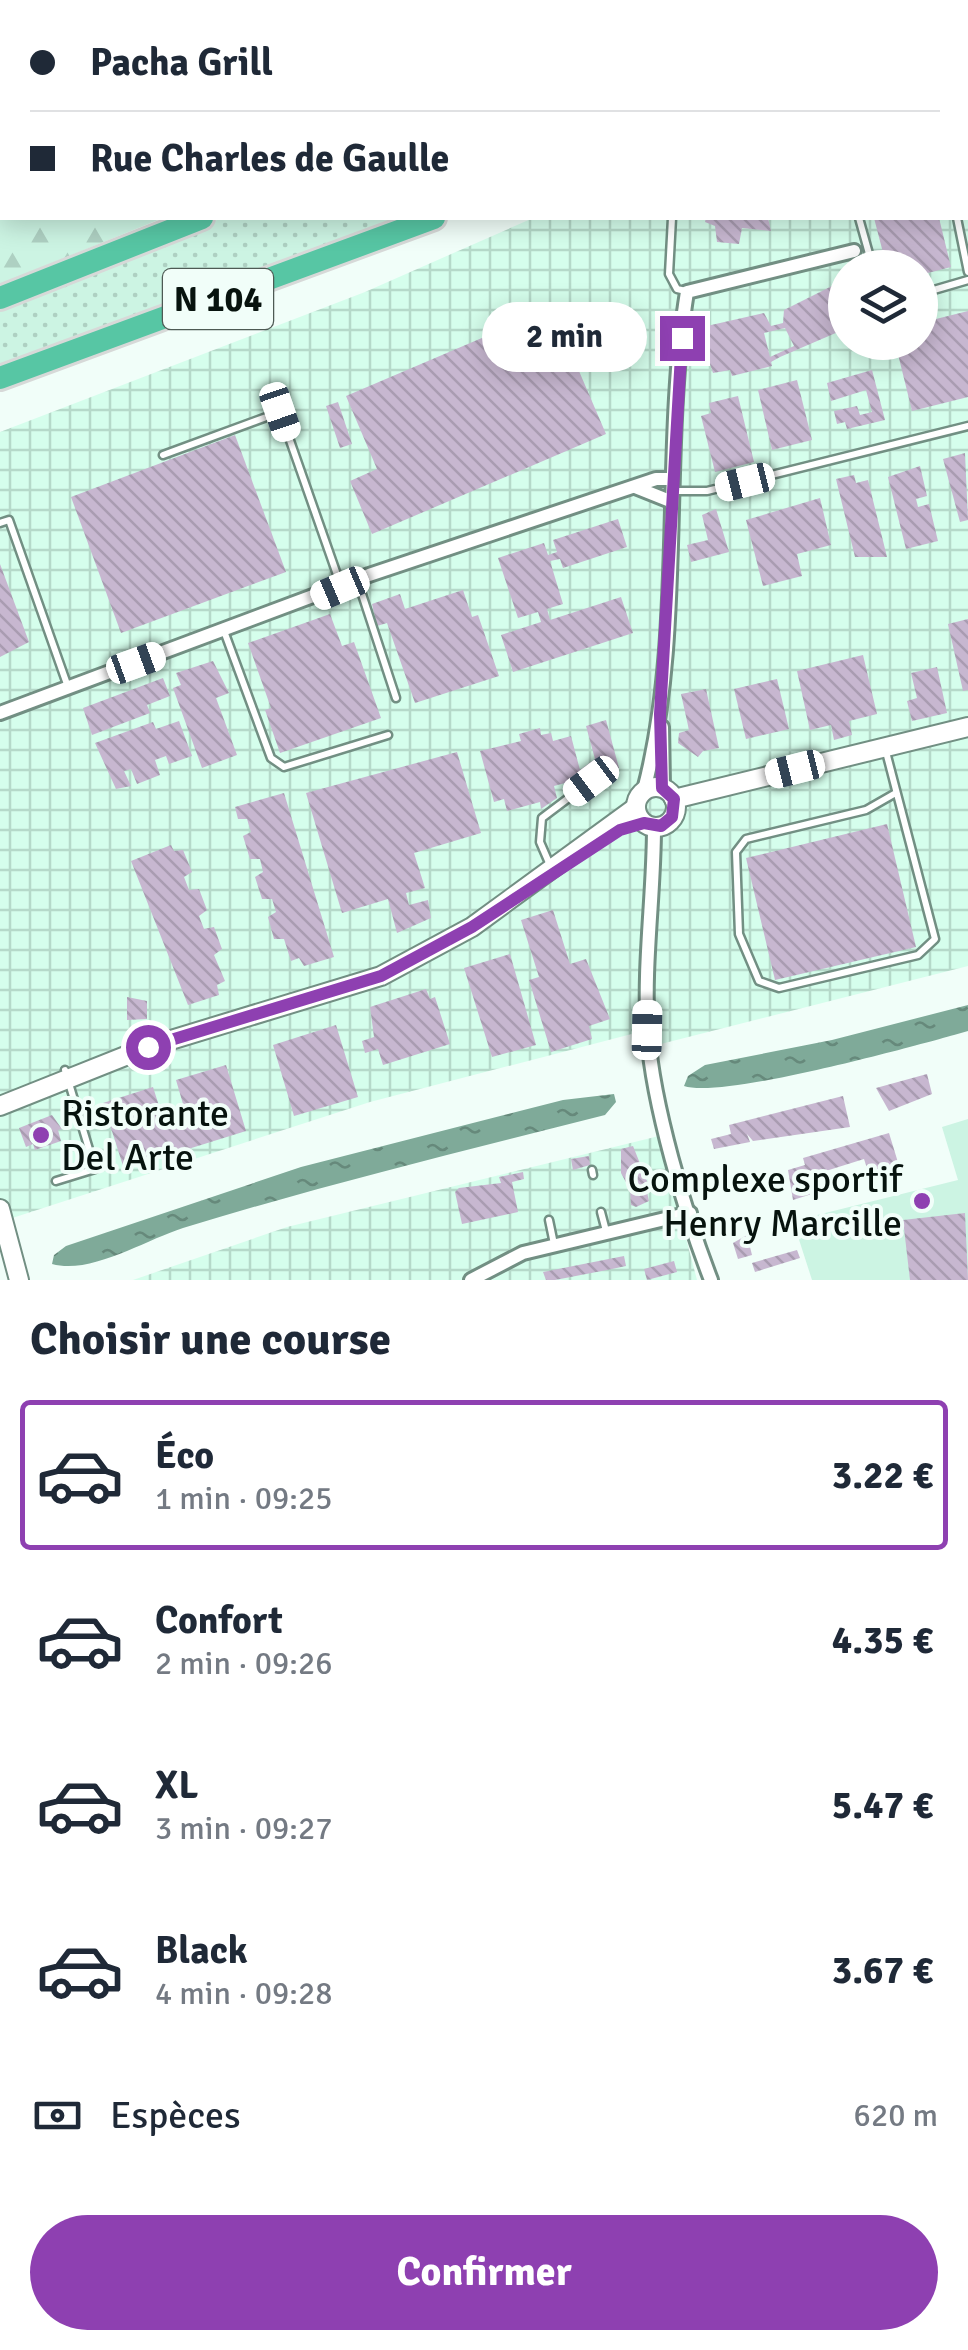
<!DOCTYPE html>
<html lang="fr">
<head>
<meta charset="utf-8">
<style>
	body { margin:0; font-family:Signika,sans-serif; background:#f6f6f7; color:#1f2937; height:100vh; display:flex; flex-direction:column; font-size:38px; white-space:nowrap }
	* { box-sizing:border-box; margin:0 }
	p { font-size:32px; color:#747a83 }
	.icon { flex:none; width:55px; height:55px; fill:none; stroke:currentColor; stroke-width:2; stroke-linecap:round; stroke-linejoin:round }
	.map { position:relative; height:1280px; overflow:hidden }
	.panel { display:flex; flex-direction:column; background:#fff; flex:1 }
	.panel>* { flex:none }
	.guide { position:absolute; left:0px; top:0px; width:970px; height:220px; box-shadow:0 5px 25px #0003; display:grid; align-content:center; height:220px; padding:0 30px; background:#fff }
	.controls { position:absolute; left:828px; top:250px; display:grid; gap:20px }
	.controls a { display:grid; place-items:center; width:110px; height:110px; border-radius:50%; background:#fff; box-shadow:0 5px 25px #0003; font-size:50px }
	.end { position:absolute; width:45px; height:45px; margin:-22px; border:12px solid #8e40b1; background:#fff; box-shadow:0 0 0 5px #fff }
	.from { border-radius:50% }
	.bubble { position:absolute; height:70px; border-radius:35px; background:#fff; box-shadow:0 5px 25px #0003; font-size:32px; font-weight:700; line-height:70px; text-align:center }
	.car { position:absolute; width:30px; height:60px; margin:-30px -15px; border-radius:12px; box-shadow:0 0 8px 2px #0007; background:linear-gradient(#fff 24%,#345 0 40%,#fff 0 76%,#345 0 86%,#fff 0) }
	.guide b { display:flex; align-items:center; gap:35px; height:95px; font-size:38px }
	.guide b+b { border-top:2px solid #e0e1e3 }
	.guide i { width:25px; height:25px; background:#1f2937 }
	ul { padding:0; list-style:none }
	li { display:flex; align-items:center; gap:30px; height:150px; margin:0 20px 15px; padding:0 10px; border:5px solid transparent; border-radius:10px }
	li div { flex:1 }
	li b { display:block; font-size:38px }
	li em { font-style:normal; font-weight:700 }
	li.on { border-color:#8e40b1 }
	li>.icon { width:90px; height:90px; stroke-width:1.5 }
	h2 { padding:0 30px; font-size:45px; line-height:120px }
	.pay { display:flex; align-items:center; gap:25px; height:110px; padding:0 30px; font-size:38px }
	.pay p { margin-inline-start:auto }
	.button { display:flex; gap:20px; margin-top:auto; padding:20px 30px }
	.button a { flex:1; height:115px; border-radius:60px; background:#8e40b1; color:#fff; font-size:40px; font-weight:700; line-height:115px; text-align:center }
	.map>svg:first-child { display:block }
	.industrial { fill:url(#industrial-grid); fill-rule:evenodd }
	.grass { fill:url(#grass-dots) }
	.forest { fill:url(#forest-firs) }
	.pitch { fill:#ccf4e3 }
	.water { fill:url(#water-ripples) }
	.building { fill:url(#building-back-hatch); fill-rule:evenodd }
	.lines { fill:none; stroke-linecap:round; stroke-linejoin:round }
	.service-casing { stroke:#728f83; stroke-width:11 }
	.minor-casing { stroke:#728f83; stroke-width:18 }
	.tertiary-casing { stroke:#728f83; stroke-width:22 }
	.trunk-casing { stroke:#d7d9d8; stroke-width:28 }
	.service { stroke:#fff; stroke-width:6 }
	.minor { stroke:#fff; stroke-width:12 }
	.tertiary { stroke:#fff; stroke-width:18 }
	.trunk { stroke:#57c6a4; stroke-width:22 }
	.route { stroke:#8e40b1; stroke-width:12 }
	.poi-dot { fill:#8e40b1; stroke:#f1fef9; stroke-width:4 }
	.labels { text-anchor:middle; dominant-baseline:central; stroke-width:8; stroke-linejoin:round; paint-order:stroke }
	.shield { fill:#f1fef9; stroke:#4d5a54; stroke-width:2.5 }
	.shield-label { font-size:35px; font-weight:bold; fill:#07130e }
	.poi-label { font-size:38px; fill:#07130e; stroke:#f1fef9; text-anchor:start }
</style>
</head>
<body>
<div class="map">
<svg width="968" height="1280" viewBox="0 0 968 1280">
	<defs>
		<pattern id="industrial-grid" width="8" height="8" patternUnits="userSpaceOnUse" patternTransform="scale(2.5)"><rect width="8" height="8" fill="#d5feec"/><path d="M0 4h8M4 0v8" fill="none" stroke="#b5d9c9"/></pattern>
		<pattern id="grass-dots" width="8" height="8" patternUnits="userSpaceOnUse" patternTransform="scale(2.5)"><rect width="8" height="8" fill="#ccf4e3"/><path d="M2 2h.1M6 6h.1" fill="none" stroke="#aed0c2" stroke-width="1.8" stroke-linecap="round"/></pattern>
		<pattern id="forest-firs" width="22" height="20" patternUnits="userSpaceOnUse" patternTransform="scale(2.5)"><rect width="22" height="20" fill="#ccf4e3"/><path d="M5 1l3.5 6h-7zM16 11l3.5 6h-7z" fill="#aed0c2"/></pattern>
		<pattern id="water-ripples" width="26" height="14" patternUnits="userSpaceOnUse" patternTransform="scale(2.5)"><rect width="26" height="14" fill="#7faa99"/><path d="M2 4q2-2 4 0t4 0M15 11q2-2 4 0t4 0" fill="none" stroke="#66897b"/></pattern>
		<pattern id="building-back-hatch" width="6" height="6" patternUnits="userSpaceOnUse" patternTransform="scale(2.5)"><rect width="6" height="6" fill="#c7b7d0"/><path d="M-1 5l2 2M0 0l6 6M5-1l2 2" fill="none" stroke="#a99cb1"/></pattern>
	</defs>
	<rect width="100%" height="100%" fill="#f1fef9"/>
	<g class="industrial">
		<path d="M 968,147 L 968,966 L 649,1047 L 647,1030 L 370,1102 L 0,1222 L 0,432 L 365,292 L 533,218 L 968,218 ZM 845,268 L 920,268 L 920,342 L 845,342 Z"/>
		<path d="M 659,1136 L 697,1280 L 133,1280 L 287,1227 Z"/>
	</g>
	<path class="grass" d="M 222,218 L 415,218 L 0,371 L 0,305 Z"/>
	<path class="forest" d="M 0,0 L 323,0 L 2,2 L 2,218 L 163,218 L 0,284 Z"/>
	<path class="pitch" d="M 968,1119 L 968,1280 L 812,1280 L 793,1221 L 958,1180 L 942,1127 Z"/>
	<g class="water">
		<path d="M 968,1005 L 968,1031 L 954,1035 C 907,1048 722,1099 684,1086 L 688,1076 L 705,1065 L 832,1040 Z"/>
		<path d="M 614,1094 L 616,1102 L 605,1115 C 464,1151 323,1185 183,1228 C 145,1240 91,1275 52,1264 L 54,1255 L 66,1246 L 301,1167 L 563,1100 Z"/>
	</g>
	<g class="building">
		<path d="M 706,218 L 768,218 L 771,231 L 742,228 L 739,244 L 717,242 L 715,226 L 705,222 Z"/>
		<path d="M 874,218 L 939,218 L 951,267 L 920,275 L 920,268 L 887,268 Z"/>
		<path d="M 840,282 L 845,292 L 845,329 L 780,357 L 771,362 L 772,366 L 732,376 L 730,370 L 713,373 L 698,328 L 764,313 L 771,326 L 783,323 L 784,310 ZM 785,328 L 794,346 L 770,357 L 764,333 Z"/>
		<path d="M 552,308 L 606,434 L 372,534 L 350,481 L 377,469 L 346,396 Z"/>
		<path d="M 968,311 L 968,397 L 912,411 L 895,342 L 920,342 L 920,323 Z"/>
		<path d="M 872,370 L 885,420 L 847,429 L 845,422 L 837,424 L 834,411 L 857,406 L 860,415 L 872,412 L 866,390 L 831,401 L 827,383 Z"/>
		<path d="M 797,380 L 812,440 L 772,450 L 758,390 Z"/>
		<path d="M 738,396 L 754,462 L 715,472 L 701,416 L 711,413 L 709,403 Z"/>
		<path d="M 338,402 L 352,444 L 340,448 L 326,406 Z"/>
		<path d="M 235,435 L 286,572 L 121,633 L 71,497 Z"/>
		<path d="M 965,453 L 968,520 L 960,522 L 943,459 Z"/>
		<path d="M 920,466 L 927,496 L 916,499 L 918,507 L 929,504 L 938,541 L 906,549 L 888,477 Z"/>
		<path d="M 854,475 L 856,483 L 868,480 L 887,557 L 855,557 L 836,479 Z"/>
		<path d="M 820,498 L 831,545 L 797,554 L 802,576 L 763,586 L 746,520 Z"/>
		<path d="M 716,509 L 729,552 L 691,562 L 687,545 L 708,540 L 702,515 Z"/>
		<path d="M 618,519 L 627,547 L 563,568 L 560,559 L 550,561 L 563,604 L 547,609 L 550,620 L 621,597 L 633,633 L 513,672 L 501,635 L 541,622 L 538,612 L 518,618 L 498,558 L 544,543 L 548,555 L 557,552 L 553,540 Z"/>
		<path d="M 0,564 L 29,642 L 0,657 Z"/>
		<path d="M 463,590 L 472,617 L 478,615 L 499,676 L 415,703 L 387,623 L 377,626 L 372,604 L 400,594 L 405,609 Z"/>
		<path d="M 330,614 L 342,646 L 354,642 L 381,718 L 280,753 L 265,710 L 271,708 L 248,643 Z"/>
		<path d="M 968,619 L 968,690 L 963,691 L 948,624 Z"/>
		<path d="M 863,655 L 877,714 L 849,721 L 852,735 L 834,740 L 831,725 L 810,730 L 797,671 Z"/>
		<path d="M 213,661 L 229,693 L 216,698 L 237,755 L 202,768 L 173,688 L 181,685 L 176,673 Z"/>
		<path d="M 937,667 L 947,713 L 912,721 L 907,701 L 917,698 L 911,673 Z"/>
		<path d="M 163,678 L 170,696 L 147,705 L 150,713 L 92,735 L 83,708 Z"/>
		<path d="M 777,679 L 789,729 L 746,739 L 734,689 Z"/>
		<path d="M 706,689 L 719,748 L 703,751 L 698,757 L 678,743 L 679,733 L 689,730 L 681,694 Z"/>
		<path d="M 606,720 L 619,768 L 601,780 L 598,769 L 569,790 L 565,783 L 554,786 L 557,798 L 541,809 L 540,802 L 507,811 L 504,799 L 494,802 L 480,751 L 521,741 L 519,734 L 540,728 L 541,735 L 551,733 L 553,741 L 571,736 L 580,770 L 595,759 L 586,726 Z"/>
		<path d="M 179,721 L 192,756 L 169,764 L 166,756 L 155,760 L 160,775 L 137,784 L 131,769 L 124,771 L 131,786 L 116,789 L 95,743 L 153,722 L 156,729 Z"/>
		<path d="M 457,752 L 481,833 L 414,853 L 425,888 L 406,893 L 409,905 L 428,900 L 431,918 L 397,933 L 388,899 L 342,913 L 306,793 Z"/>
		<path d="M 284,793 L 334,957 L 304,966 L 299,958 L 291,961 L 284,939 L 274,939 L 268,917 L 276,912 L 272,899 L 262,899 L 255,877 L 263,872 L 260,859 L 250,859 L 243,836 L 251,832 L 247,819 L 238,819 L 235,807 Z"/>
		<path d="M 887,824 L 916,947 L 775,980 L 746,858 Z"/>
		<path d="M 171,845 L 174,851 L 183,850 L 192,872 L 184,877 L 189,890 L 199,889 L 207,910 L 199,916 L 204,929 L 214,927 L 222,949 L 214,955 L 225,981 L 217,985 L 219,995 L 188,1005 L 131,861 Z"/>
		<path d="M 553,910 L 570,964 L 586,959 L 610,1019 L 589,1026 L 592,1039 L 551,1052 L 529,980 L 539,977 L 521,920 Z"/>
		<path d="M 510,954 L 536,1045 L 492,1057 L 464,968 Z"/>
		<path d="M 426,989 L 430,999 L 435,997 L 450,1044 L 383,1065 L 378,1049 L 365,1053 L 362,1041 L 374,1037 L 370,1007 Z"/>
		<path d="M 127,997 L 147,1001 L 147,1019 L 127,1020 Z"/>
		<path d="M 336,1025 L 358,1097 L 294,1116 L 273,1045 Z"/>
		<path d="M 226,1065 L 246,1131 L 124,1169 L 103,1103 L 153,1087 L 166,1128 L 188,1121 L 176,1080 Z"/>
		<path d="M 927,1074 L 932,1094 L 889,1111 L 876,1088 Z"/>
		<path d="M 843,1096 L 850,1127 L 753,1141 L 747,1134 L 750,1142 L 714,1149 L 711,1139 L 731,1134 L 729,1125 Z"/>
		<path d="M 52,1115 L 62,1129 L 58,1130 L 61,1141 L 35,1150 L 33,1144 L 26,1147 L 19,1128 Z"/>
		<path d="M 889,1133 L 900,1169 L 870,1177 L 864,1159 L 813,1175 L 818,1192 L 793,1200 L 788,1170 L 805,1165 L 803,1158 Z"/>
		<path d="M 633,1146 L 651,1191 L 647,1192 L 649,1201 L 636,1207 L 631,1205 L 630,1190 L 621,1173 L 621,1149 Z"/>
		<path d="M 589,1156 L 590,1165 L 573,1170 L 571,1159 Z"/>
		<path d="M 523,1172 L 524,1179 L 512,1182 L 518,1212 L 462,1224 L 455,1192 L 459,1188 L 501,1183 L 499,1177 Z"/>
		<path d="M 965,1213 L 968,1280 L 910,1280 L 903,1220 Z"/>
		<path d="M 747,1235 L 752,1255 L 738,1259 L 733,1243 Z"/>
		<path d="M 797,1250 L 800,1258 L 755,1272 L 752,1263 Z"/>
		<path d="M 624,1256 L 626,1266 L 612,1269 L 555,1280 L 546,1280 L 543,1272 Z"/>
		<path d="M 674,1261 L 677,1272 L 647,1280 L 644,1269 Z"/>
	</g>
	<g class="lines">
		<g class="service-casing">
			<g id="service">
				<path d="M 672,218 L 669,274 L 677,289 L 686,291"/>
				<path d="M 859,218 L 873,268"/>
				<path d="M 957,218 L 968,272"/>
				<path d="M 920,294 L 968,280"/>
				<path d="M 163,455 L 280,412 L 341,586"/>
				<path d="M 671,491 L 707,491 L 968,426"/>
				<path d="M 0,523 L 9,520 L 68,687"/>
				<path d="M 358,582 L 396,698"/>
				<path d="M 224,631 L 271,758 L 284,767 L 388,735"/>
				<path d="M 885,748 L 935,939 L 918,955 L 779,988 L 759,981 L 739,934 L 736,852 L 746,839 L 866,810 L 894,794"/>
				<path d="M 550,865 L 540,842 L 542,818 L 591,781"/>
				<path d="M 592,1170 L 593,1175"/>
				<path d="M 56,1181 L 95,1169 L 65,1070"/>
				<path d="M 601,1212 L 606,1231"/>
				<path d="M 549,1220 L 554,1244"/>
			</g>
		</g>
		<g class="minor-casing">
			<g id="minor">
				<path d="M 635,487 L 670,501"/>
				<path d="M 0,713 L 369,575 L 656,479 L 671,479"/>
				<path d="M 662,727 L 663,788"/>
				<path d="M 644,790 C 685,635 661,452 687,292 L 854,251"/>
				<path d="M 654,827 C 654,896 643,966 648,1035 C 653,1105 685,1213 711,1280"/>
				<path d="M 471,1280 L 523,1253 L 690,1213"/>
			</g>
		</g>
		<g class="tertiary-casing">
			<g id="tertiary">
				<circle cx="656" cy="807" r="20"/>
				<path d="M 674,799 L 968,727"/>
				<path d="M 0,1106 L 148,1047 L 381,976 L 472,927 L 635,808"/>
				<path d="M 0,1209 L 19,1280"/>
			</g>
		</g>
		<g class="trunk-casing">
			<g id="trunk">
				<path d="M 943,0 L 943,2"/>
				<path d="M 607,2 L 610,0"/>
				<path d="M 626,2 L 630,0"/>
				<path d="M 789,2 L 792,0"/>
				<path d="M 832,2 L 832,0"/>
				<path d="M 0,298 L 202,218"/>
				<path d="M 0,378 L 434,218"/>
			</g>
		</g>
		<use href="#service" class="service"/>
		<use href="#minor" class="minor"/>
		<use href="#tertiary" class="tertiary"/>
		<use href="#trunk" class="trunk"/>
	</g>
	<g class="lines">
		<path class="route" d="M 148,1047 L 381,976 L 472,927 L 620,830 L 644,823 L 661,826 L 672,817 L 674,799 L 662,788 L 660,714 L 682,338"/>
	</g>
	<g class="poi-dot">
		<circle cx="41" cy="1135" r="10"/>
		<circle cx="922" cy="1201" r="10"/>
	</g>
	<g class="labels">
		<rect class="shield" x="163" y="269" width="110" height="60" rx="8"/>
		<g class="shield-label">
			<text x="218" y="299">N 104</text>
		</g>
		<g class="poi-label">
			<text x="61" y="1113">Ristorante<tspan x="61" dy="44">Del Arte</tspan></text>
			<text x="902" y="1179" text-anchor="end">Complexe sportif<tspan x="902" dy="44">Henry Marcille</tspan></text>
		</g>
	</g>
</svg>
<div class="controls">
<a><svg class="icon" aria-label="layers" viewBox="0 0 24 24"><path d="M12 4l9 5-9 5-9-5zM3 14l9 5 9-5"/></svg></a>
</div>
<i class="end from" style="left:148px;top:1047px"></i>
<i class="end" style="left:682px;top:338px"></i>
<div class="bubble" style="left:482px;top:302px;width:165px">2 min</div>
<i class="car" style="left:280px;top:412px;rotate:161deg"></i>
<i class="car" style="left:745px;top:482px;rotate:256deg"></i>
<i class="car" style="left:340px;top:588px;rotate:247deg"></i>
<i class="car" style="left:136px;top:663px;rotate:70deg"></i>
<i class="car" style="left:795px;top:769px;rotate:256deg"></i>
<i class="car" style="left:591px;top:781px;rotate:233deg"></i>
<i class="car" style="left:647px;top:1030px;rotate:1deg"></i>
<div class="guide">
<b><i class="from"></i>Pacha Grill</b>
<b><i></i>Rue Charles de Gaulle</b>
</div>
</div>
<section class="panel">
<h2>Choisir une course</h2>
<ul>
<li class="on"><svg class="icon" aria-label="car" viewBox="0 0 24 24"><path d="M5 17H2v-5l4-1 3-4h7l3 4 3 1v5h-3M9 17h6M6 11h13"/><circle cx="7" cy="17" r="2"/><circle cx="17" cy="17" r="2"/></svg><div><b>Éco</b><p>1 min · 09:25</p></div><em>3.22 €</em></li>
<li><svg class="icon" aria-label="car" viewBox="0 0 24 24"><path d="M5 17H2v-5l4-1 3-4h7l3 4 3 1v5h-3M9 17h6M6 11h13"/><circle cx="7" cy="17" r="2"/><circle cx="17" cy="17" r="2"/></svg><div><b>Confort</b><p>2 min · 09:26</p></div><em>4.35 €</em></li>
<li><svg class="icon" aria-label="car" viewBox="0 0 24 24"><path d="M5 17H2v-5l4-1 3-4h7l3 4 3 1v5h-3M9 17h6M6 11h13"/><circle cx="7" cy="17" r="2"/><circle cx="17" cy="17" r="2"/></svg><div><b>XL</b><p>3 min · 09:27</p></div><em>5.47 €</em></li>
<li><svg class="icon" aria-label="car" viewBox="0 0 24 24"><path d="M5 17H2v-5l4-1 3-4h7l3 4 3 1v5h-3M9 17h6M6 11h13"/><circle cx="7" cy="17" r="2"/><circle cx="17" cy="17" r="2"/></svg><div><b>Black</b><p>4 min · 09:28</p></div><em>3.67 €</em></li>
</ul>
<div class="pay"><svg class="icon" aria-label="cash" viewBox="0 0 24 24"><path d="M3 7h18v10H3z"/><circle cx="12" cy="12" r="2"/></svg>Espèces<p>620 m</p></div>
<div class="button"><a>Confirmer</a></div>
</section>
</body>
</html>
